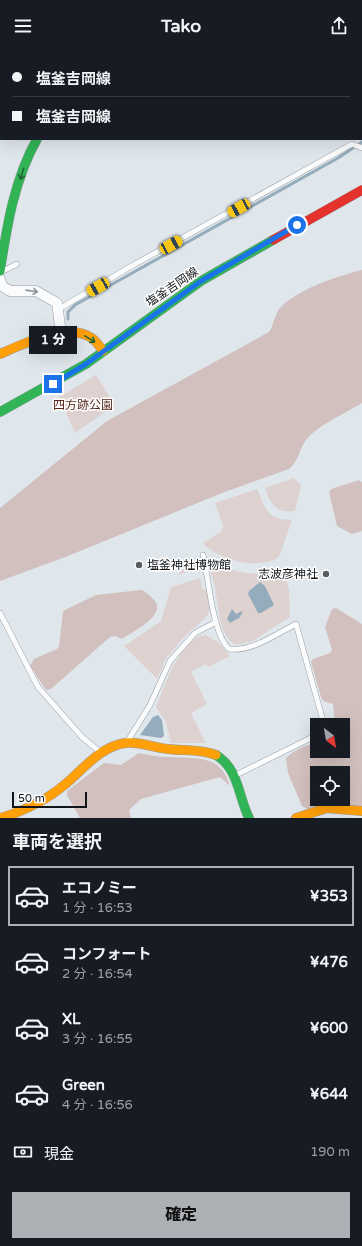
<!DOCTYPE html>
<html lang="ja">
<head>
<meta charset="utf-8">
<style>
	body { margin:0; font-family:"Varela Round","Noto Sans JP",sans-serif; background:#242831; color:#f1f3f6; height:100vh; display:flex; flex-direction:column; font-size:15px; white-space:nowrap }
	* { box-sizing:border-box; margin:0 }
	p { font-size:13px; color:#9ea1a6 }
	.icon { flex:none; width:22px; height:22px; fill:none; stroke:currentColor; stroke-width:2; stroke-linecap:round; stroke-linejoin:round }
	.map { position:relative; height:766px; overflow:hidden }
	.details { display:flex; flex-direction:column; background:#171b24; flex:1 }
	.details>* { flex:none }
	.top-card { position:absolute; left:0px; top:0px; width:362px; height:88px; box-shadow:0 4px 16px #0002; display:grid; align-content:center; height:88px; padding:0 12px; background:#171b24 }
	.needle { width:26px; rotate:149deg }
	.fabs { position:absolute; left:310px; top:666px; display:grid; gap:8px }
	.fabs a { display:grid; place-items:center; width:40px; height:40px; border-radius:0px; background:#171b24; box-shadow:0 4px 16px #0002; font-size:20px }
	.scale { position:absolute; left:12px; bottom:10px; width:75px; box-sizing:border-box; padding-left:4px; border:2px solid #111519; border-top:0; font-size:11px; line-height:14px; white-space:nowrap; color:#111519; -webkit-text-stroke:3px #fff; paint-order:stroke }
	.end { position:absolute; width:18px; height:18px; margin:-9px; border:5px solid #1a73e8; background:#fff; box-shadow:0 0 0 2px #fff }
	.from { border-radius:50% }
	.bubble { position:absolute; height:28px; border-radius:0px; background:#171b24; box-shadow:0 4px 16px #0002; font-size:13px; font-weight:800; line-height:28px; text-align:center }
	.car { position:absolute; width:12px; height:24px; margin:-12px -6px; border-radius:5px; box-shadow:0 0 3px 1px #0007; background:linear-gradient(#f5c518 24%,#345 0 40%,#f5c518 0 76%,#345 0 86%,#f5c518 0) }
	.top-card b { display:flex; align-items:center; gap:14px; height:38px; font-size:15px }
	.top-card b+b { border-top:1px solid #363941 }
	.top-card i { width:10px; height:10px; background:#f1f3f6 }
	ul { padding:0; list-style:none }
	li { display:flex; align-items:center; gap:12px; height:60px; margin:0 8px 6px; padding:0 4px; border:2px solid transparent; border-radius:0px }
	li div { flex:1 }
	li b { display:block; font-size:15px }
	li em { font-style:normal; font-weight:800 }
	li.current { border-color:#adb0b4 }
	li>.icon { width:36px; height:36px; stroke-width:1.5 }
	h2 { padding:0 12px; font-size:18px; line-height:48px }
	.pay { display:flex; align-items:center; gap:10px; height:44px; padding:0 12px; font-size:15px }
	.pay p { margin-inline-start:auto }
	.button { display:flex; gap:8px; margin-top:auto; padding:8px 12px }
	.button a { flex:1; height:46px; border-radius:0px; background:#adb0b4; color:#111; font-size:16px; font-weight:800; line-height:46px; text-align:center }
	header { display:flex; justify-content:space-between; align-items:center; height:52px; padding:0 12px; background:#171b24; font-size:18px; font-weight:800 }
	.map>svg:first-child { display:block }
	.green { fill:#ded2d0 }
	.forest { fill:#d1c0be; fill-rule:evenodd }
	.water { fill:#95acbc }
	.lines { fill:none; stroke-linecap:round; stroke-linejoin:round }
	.stream { stroke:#95acbc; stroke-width:3 }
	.lane-casing { stroke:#989da2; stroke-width:6 }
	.street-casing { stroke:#989da2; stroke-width:11 }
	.fast-casing { stroke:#989da2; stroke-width:10 }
	.slow-casing { stroke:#989da2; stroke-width:10 }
	.jam-casing { stroke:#989da2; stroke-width:10 }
	.lane { stroke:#fafbfc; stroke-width:5 }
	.street { stroke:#fafbfc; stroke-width:10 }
	.fast { stroke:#30b455; stroke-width:9 }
	.slow { stroke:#ff9f0a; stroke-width:9 }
	.jam { stroke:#e5322d; stroke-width:9 }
	.oneway { stroke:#206437 }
	.oneway2 { stroke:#919496 }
	.route { stroke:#1a73e8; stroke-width:5 }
	.poi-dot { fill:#595e63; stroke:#fff; stroke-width:1.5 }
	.labels { text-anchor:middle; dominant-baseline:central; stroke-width:3; stroke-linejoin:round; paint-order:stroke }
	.street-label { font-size:12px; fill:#111519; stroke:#fff }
	.park-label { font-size:12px; fill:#57261d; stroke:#fff }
	.poi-label { font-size:12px; fill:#111519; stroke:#fff; text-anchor:start }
</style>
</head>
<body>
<header><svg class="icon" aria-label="menu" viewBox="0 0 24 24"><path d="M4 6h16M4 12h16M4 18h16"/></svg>Tako<svg class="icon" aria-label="share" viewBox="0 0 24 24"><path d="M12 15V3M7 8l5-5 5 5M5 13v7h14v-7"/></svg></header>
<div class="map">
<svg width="362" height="766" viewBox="0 0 362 766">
	<rect width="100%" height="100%" fill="#e0e7ec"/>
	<g class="green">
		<path d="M 96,323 L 115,353 L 75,381 L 59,345 Z"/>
		<path d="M 294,426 L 301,433 L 295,459 C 277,462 270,453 265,436 Z"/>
		<path d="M 257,437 C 263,448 265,464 280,467 C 284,468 288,467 292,468 L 279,505 C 260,519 217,508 203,491 L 221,480 L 223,474 L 215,451 Z"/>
		<path d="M 194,509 L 201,511 L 203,515 L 178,523 L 179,520 L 189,515 Z"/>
		<path d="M 211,511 C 235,520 260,527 283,515 L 289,538 L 290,565 L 253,589 L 236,593 C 213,581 221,538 209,517 Z"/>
		<path d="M 200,526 L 203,538 L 207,537 L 210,555 L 208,563 L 182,587 L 165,608 L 157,627 L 124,594 L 161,569 L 171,535 Z"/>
		<path d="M 205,583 L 217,589 L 230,604 L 208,615 L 206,612 L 191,620 L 207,652 L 191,661 L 206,691 L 171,691 L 166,670 L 156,655 C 164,635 181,585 205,583 Z"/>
	</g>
	<g class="forest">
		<path d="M 362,218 L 362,351 C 346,361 318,373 306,388 C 299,397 299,409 289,417 L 222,441 L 68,504 L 0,529 L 0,456 L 107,369 L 269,280 C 274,273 274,262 281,255 C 300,236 336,225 362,218 Z"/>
		<path d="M 359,428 L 362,430 L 362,479 L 352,482 L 337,474 L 329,440 L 331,437 Z"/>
		<path d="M 141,538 C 147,540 150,544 154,548 C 168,563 132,580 122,587 L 115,584 L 110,585 L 51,637 L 46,638 L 30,614 L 34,607 L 57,597 L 59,594 L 63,559 L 96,543 Z"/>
		<path d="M 336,556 L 362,572 L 362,754 L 307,757 L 302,754 L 288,721 L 286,706 C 293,699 307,691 317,692 L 317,699 L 343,699 L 343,673 L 335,673 L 333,652 L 323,649 L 321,645 L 311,610 L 313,607 L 330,601 L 332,598 L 325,575 L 332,557 ZM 317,721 L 343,721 L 343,747 L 317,747 Z"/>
		<path d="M 139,701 C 149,703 158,705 168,705 C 194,707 221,701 230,734 L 220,725 L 141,747 L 129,758 L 131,766 L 80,766 L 67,743 L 67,739 L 104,711 L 121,713 Z"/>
	</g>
	<g class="water">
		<path d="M 260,530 L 265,534 L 274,553 L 261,561 L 258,561 L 248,542 L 249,539 Z"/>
		<path d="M 232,557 L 236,562 L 242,559 L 243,560 L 239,566 L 230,571 L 227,567 Z"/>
		<path d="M 158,663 L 162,668 L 164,684 L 161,686 L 140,683 L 153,665 Z"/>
	</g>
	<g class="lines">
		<path class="stream" d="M 68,267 L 68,260 L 75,253 L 338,106 L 362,90"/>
		<g class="lane-casing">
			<g id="lane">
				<path d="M 3,219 L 17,212"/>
				<path d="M 59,257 L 128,216 L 352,92 L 362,96"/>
				<path d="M 203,503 C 209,527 212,581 229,597 C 252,600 276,582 296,572 L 323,669 L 322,673"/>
				<path d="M 0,561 L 38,635 L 82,685 L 100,700"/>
				<path d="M 127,690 L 150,653 L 170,609 L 195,581 L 216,570"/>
				<path d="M 236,723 L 317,683"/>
			</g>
		</g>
		<g class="street-casing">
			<g id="street">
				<path d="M 153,0 L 154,1"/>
				<path d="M 94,1 L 95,0"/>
				<path d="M 0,227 L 2,234 L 10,239 L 36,239 L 57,251 L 61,282"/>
			</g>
		</g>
		<g class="fast-casing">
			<g id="fast">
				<path d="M 0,219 C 7,174 14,128 37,87"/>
				<path d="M 0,360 L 86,312 L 201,229 L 273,188"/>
				<path d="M 216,703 C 239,717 238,744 249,766"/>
			</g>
		</g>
		<g class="slow-casing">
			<g id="slow">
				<path d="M 0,302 C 23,292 66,271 90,285 C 96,288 99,294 103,299"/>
				<path d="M 1,766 C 23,759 45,749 63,734 C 83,718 99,695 125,691 C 139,689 154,696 168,697 C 184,699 200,697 216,703"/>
				<path d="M 296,766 L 327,756 L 362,759"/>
			</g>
		</g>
		<g class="jam-casing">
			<path id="jam" d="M 273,188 L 362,138"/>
		</g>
		<use href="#lane" class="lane"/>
		<use href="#street" class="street"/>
		<use href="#fast" class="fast"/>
		<use href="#slow" class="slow"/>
		<use href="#jam" class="jam"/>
	</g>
	<defs><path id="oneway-shaft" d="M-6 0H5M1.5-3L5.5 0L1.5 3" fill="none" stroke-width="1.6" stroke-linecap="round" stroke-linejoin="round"/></defs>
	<g class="oneway">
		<use href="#oneway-shaft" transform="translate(22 122) rotate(106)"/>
		<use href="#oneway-shaft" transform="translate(90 287) rotate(31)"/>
	</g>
	<use class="oneway2" href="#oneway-shaft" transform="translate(32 239) rotate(8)"/>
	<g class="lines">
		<path class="route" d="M 53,332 L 86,312 L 201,229 L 297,173"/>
	</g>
	<g class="poi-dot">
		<circle cx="139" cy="513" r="4"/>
		<circle cx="326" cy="522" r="4"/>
	</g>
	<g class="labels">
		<g class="street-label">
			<text transform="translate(172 235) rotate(-34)">塩釜吉岡線</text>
		</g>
		<g class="park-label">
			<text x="83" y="353">四方跡公園</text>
		</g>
		<g class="poi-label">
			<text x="147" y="513">塩釜神社博物館</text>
			<text x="318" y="522" text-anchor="end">志波彦神社</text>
		</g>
	</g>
</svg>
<div class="fabs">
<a><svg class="needle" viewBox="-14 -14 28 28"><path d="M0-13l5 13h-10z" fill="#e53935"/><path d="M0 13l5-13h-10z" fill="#9ea1a6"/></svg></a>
<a><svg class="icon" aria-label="locate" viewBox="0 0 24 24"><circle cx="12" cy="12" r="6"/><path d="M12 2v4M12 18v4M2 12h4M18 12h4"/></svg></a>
</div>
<div class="scale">50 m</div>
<i class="end from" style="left:297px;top:173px"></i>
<i class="end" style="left:53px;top:332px"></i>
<div class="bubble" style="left:29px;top:274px;width:48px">1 分</div>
<i class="car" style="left:239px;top:156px;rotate:241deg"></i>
<i class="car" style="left:171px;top:193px;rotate:61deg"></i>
<i class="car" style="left:98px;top:235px;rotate:240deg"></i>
<div class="top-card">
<b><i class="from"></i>塩釜吉岡線</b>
<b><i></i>塩釜吉岡線</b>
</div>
</div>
<section class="details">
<h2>車両を選択</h2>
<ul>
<li class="current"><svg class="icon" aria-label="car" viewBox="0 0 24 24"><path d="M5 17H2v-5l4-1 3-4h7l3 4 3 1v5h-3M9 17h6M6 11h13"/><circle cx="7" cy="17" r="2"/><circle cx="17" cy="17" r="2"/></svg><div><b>エコノミー</b><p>1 分 · 16:53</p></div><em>¥353</em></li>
<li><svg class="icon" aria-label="car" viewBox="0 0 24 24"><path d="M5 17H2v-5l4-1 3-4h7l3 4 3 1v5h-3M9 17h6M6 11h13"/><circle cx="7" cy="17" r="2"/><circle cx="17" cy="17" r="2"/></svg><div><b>コンフォート</b><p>2 分 · 16:54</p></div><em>¥476</em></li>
<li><svg class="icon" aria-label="car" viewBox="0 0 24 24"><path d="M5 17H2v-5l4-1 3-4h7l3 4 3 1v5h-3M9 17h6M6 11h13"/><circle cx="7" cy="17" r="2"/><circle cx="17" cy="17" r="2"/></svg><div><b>XL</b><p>3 分 · 16:55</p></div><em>¥600</em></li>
<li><svg class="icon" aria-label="car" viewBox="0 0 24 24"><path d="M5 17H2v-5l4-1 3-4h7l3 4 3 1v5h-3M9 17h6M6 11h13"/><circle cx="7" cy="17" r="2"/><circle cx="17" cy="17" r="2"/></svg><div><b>Green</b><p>4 分 · 16:56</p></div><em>¥644</em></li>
</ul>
<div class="pay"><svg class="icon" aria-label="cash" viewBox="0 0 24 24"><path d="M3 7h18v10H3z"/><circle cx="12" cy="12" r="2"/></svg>現金<p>190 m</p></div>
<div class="button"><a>確定</a></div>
</section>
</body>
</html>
